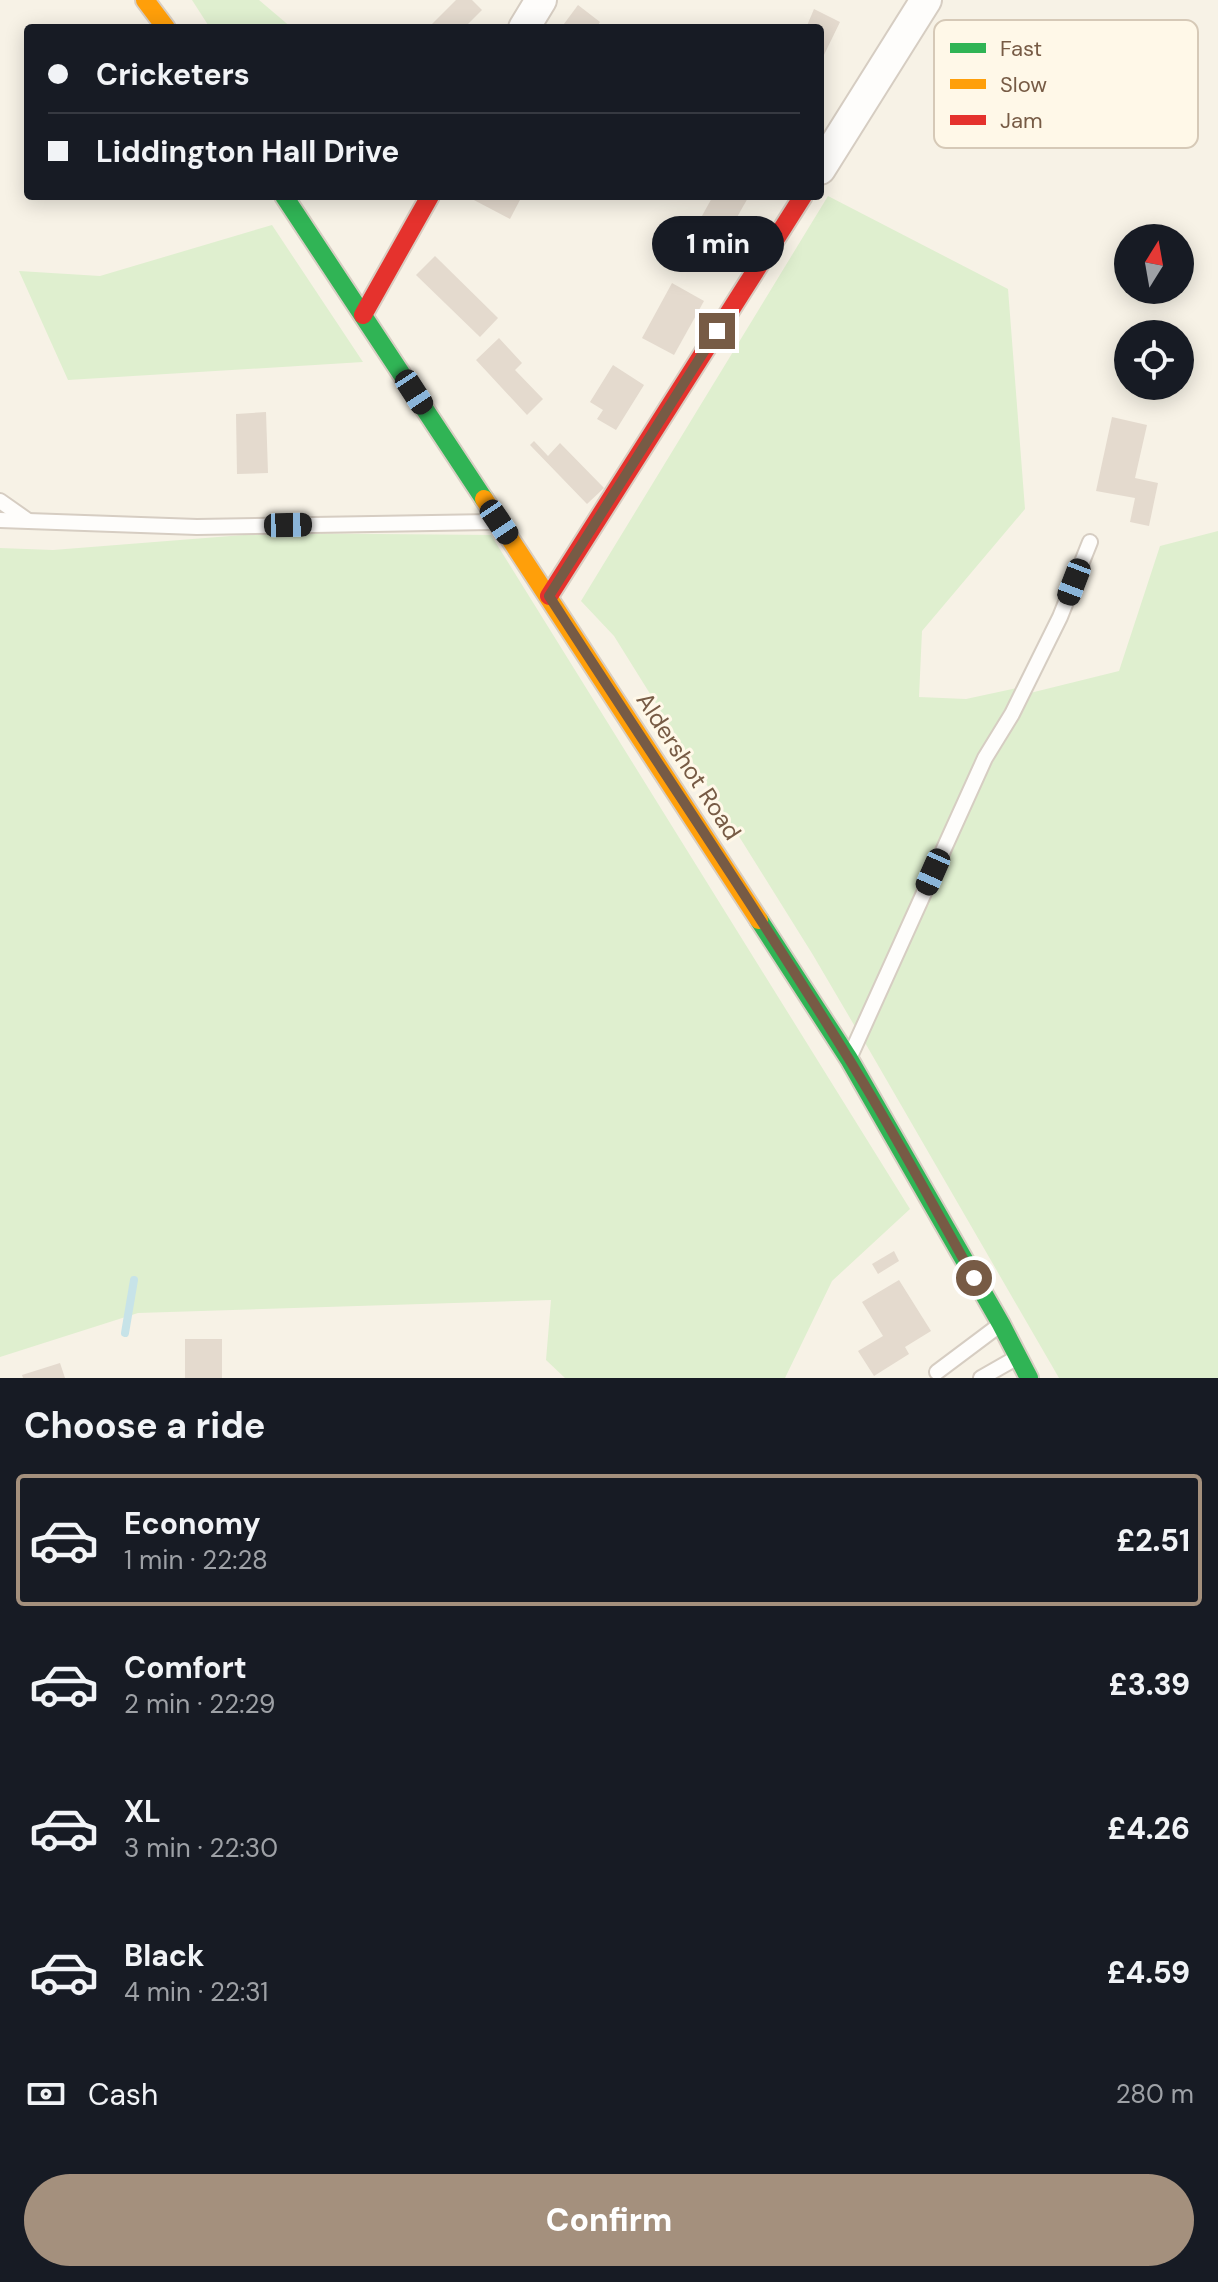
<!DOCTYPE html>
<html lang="en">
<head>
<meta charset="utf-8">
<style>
	body { margin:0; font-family:"DM Sans",sans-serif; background:#20242c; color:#f1f3f6; height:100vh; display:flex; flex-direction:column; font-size:30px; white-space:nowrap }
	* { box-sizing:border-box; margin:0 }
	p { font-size:26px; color:#9ea1a6 }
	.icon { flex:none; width:44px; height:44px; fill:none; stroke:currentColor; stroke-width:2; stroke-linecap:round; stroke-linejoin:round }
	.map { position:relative; height:1378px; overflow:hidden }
	.panel { display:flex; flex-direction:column; background:#171b24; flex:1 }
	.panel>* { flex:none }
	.banner { position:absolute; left:24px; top:24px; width:800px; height:176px; border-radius:8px; box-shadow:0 4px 20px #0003; display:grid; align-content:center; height:176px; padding:0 24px; background:#171b24 }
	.needle { width:52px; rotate:11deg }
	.controls { position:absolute; left:1114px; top:224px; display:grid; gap:16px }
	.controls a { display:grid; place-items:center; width:80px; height:80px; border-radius:50%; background:#171b24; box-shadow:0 4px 20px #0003; font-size:40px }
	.end { position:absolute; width:36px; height:36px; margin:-18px; border:10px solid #775b45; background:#fff; box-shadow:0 0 0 4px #fff }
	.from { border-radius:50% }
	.bubble { position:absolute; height:56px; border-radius:28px; background:#171b24; box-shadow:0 4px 20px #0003; font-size:26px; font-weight:800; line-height:56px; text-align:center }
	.car { position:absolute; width:24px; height:48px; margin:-24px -12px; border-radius:10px; box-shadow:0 0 6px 2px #0007; background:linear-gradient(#222 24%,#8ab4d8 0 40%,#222 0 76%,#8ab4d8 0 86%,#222 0) }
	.banner b { display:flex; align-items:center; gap:28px; height:76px; font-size:30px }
	.banner b+b { border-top:2px solid #363941 }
	.banner i { width:20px; height:20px; background:#f1f3f6 }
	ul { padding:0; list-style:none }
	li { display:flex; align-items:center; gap:24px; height:132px; margin:0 16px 12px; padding:0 8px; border:4px solid transparent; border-radius:8px }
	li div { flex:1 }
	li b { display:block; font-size:30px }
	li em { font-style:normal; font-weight:800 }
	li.on { border-color:#a4907d }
	li>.icon { width:72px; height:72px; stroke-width:1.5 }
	h2 { padding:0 24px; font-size:36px; line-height:96px }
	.pay { display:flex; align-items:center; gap:20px; height:88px; padding:0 24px; font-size:30px }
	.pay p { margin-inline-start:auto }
	.button { display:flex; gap:16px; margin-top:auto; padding:16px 24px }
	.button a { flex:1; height:92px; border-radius:48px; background:#a4907d; color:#fff; font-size:32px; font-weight:800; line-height:92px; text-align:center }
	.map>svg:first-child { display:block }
	.green { fill:#dfefcf }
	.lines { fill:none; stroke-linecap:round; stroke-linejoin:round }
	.stream { stroke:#c7e3e8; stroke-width:8 }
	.building { fill:#e4dace }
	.lane-casing { stroke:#d6cdc2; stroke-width:18 }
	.street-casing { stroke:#d6cdc2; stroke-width:34 }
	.fast-casing { stroke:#d8cec3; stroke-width:22 }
	.slow-casing { stroke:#d8cec3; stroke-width:22 }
	.jam-casing { stroke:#d8cec3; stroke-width:22 }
	.lane { stroke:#fefdfb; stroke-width:14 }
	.street { stroke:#fefdfb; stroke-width:30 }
	.fast { stroke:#30b455; stroke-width:18 }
	.slow { stroke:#ff9f0a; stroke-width:18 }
	.jam { stroke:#e5322d; stroke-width:18 }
	.route { stroke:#775b45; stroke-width:10 }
	.labels { text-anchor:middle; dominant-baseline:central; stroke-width:6; stroke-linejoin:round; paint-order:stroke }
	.street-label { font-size:24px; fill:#775b45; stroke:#fff8e8 }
	.key { fill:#fff8e8; stroke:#d6c9b7; stroke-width:2 }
	.key-label { font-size:22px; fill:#775b45 }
</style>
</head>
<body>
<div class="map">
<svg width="1218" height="1378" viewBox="0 0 1218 1378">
	<rect width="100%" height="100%" fill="#f7f2e6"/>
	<g class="green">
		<path d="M 192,0 L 259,0 L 292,28 L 210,28 Z"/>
		<path d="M 828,196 L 1008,289 L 1025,509 L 922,631 L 919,697 L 966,699 L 1017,688 L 978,756 L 935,849 L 857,1030 L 813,955 L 614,636 L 581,601 Z"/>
		<path d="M 272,225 L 363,362 L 68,380 L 19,271 L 100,276 Z"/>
		<path d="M 1218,531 L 1218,1378 L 1059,1378 L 864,1041 L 991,760 L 1030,693 L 1119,671 L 1160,546 Z"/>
		<path d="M 268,533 L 491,535 L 910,1209 L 832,1281 L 785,1378 L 565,1378 L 546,1360 L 551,1300 L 138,1313 L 0,1357 L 0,548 L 53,550 Z"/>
	</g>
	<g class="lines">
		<path class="stream" d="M 125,1333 L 134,1280"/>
	</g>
	<g class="building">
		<path d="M 456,0 L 472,0 L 482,10 L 464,28 L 428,28 Z"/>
		<path d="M 578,5 L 600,22 L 596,28 L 561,28 Z"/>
		<path d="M 814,9 L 840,22 L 823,57 L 820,56 L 820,28 L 806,28 Z"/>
		<path d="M 473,196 L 522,196 L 510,219 L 472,199 Z"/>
		<path d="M 713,196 L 749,196 L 719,249 L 692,234 Z"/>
		<path d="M 435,256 L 498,318 L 480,337 L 416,275 Z"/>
		<path d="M 672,283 L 704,301 L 674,355 L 642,338 Z"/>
		<path d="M 499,338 L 522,363 L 515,370 L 543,399 L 527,415 L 476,360 Z"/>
		<path d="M 613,365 L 644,385 L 616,430 L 597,419 L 603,410 L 590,402 Z"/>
		<path d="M 266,412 L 268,473 L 237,474 L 236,414 Z"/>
		<path d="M 1112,417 L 1147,425 L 1135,478 L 1158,483 L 1149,526 L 1130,522 L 1135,498 L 1096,491 Z"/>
		<path d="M 534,441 L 548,456 L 560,443 L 604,488 L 587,504 L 530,445 Z"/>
		<path d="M 894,1251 L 899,1261 L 878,1274 L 872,1264 Z"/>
		<path d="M 899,1280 L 931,1331 L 905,1347 L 909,1354 L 874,1376 L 858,1351 L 883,1336 L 862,1302 Z"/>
		<rect x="185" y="1339" width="37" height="39"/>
		<path d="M 60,1363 L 65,1378 L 23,1378 L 22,1375 Z"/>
	</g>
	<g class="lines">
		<g class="lane-casing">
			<g id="lane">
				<path d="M 0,501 L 27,520"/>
				<path d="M 0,520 L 197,527 L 491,522"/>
				<path d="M 852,1052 L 985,758 L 1012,714 L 1060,617 L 1090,542"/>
				<path d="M 937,1372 L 997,1327"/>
				<path d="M 981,1378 L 1016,1358"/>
			</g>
		</g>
		<g class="street-casing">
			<g id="street">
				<path d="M 524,28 L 541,0"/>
				<path d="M 820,169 L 926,0"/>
			</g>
		</g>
		<g class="fast-casing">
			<g id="fast">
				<path d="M 284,196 L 484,499"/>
				<path d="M 759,920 L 849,1059 L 1001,1324 L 1029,1378"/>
			</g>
		</g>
		<g class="slow-casing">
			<g id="slow">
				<path d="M 145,0 L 166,28"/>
				<path d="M 484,499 L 759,920"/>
			</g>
		</g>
		<g class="jam-casing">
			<g id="jam">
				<path d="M 363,315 L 430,196"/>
				<path d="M 549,596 L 803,196"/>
			</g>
		</g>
		<use href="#lane" class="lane"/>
		<use href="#street" class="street"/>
		<use href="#fast" class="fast"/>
		<use href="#slow" class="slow"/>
		<use href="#jam" class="jam"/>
	</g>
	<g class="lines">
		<path class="route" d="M 717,331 L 549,596 C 648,750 751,900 847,1056 C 892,1128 932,1204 974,1278"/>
	</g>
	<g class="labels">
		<g class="street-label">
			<text transform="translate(689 766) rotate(57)">Aldershot Road</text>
		</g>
	</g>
	<rect x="934" y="20" width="264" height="128" rx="12" class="key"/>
	<rect x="950" y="43" width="36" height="10" fill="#30b455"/>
	<rect x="950" y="79" width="36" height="10" fill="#ff9f0a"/>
	<rect x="950" y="115" width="36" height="10" fill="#e5322d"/>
	<g class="key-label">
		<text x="1000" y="56">Fast</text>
		<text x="1000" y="92">Slow</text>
		<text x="1000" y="128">Jam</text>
	</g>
</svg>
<div class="controls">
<a><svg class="needle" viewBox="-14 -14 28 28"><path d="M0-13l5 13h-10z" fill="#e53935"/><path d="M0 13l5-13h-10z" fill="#9ea1a6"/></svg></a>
<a><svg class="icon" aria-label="locate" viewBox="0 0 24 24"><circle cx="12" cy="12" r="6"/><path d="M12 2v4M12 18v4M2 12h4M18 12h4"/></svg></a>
</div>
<i class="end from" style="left:974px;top:1278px"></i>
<i class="end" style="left:717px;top:331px"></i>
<div class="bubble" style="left:652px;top:216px;width:132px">1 min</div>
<i class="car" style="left:414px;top:392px;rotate:147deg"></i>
<i class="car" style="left:499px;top:522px;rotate:146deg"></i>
<i class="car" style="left:288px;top:525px;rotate:89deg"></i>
<i class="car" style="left:1074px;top:582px;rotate:201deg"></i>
<i class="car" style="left:933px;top:872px;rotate:204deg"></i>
<div class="banner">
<b><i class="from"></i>Cricketers</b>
<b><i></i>Liddington Hall Drive</b>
</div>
</div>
<section class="panel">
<h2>Choose a ride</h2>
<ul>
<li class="on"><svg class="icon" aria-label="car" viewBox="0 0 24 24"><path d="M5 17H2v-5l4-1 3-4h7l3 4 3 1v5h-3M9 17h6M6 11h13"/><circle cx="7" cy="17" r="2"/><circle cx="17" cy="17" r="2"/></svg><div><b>Economy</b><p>1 min · 22:28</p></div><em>£2.51</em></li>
<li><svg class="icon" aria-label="car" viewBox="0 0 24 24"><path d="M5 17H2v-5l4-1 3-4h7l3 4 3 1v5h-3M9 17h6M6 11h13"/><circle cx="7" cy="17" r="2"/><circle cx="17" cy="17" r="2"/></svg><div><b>Comfort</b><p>2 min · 22:29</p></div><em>£3.39</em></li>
<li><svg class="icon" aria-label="car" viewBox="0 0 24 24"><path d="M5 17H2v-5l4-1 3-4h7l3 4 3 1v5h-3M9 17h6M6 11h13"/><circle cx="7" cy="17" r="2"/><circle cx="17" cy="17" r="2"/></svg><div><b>XL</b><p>3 min · 22:30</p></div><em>£4.26</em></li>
<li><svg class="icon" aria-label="car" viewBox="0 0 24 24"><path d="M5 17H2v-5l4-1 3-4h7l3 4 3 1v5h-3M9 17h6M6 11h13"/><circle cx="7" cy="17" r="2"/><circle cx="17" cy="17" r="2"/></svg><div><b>Black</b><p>4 min · 22:31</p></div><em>£4.59</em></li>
</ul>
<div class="pay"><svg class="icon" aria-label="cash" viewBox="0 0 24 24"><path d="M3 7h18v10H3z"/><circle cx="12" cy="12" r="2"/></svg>Cash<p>280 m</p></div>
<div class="button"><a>Confirm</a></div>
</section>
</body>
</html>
